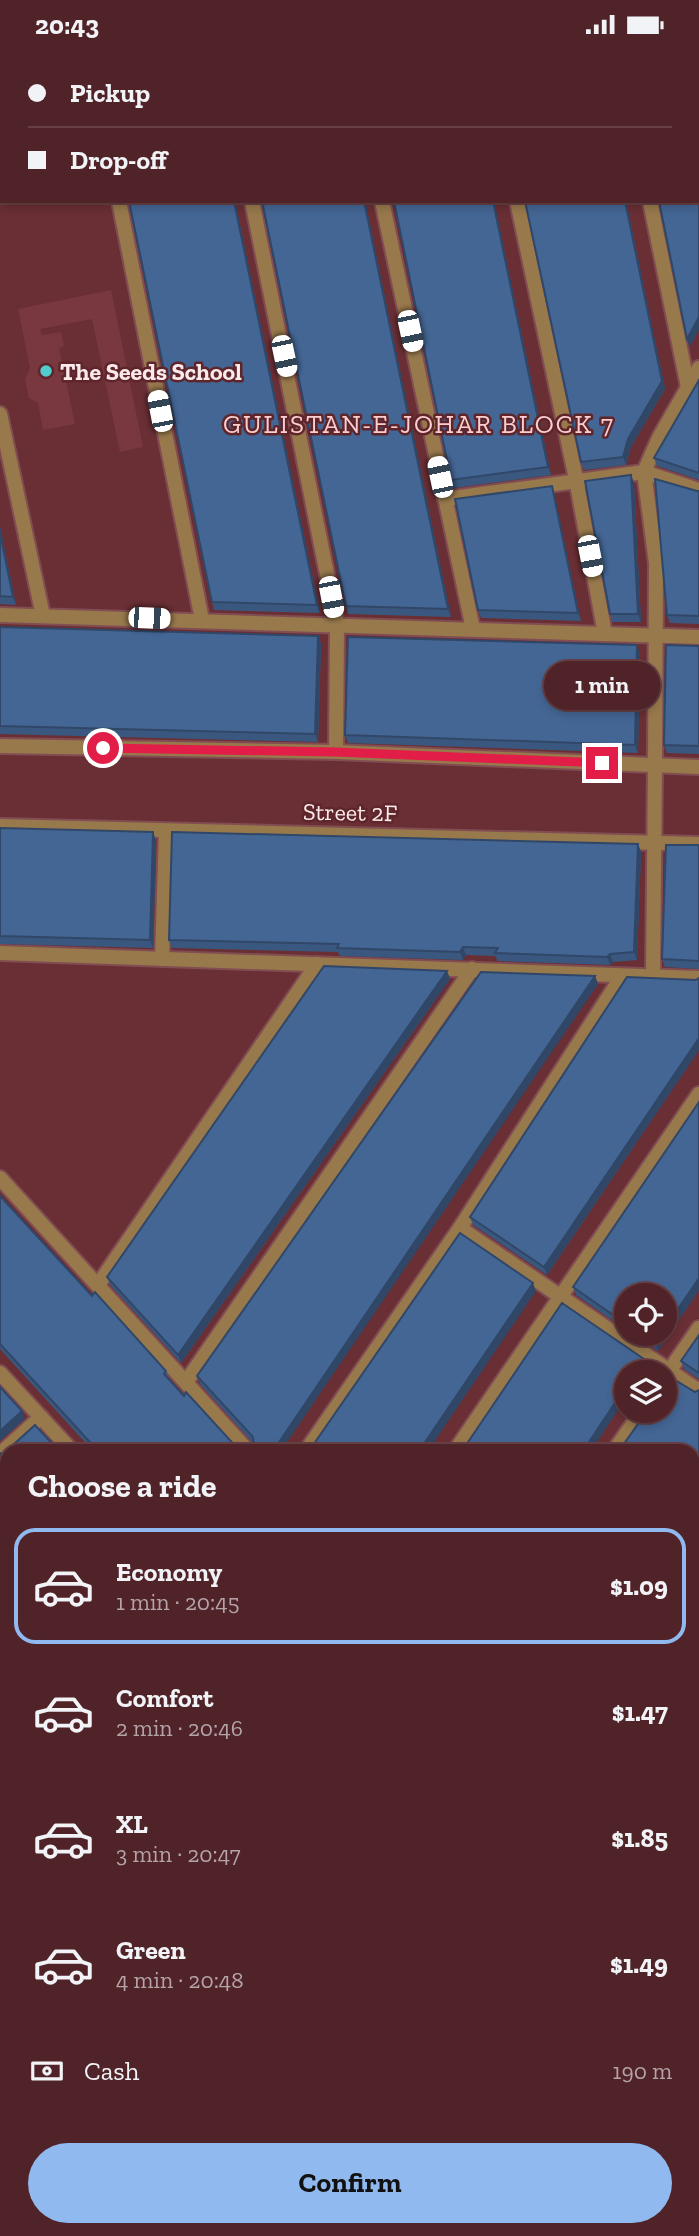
<!DOCTYPE html>
<html lang="en">
<head>
<meta charset="utf-8">
<style>
	body { margin:0; font-family:"Zilla Slab",serif; background:#5a2f34; color:#f1f3f6; height:100vh; display:flex; flex-direction:column; font-size:26px; white-space:nowrap }
	* { box-sizing:border-box; margin:0 }
	p { font-size:23px; color:#b4a4a8 }
	.icon { flex:none; width:38px; height:38px; fill:none; stroke:currentColor; stroke-width:2; stroke-linecap:round; stroke-linejoin:round }
	.map { position:relative; flex:1; overflow:hidden }
	.side { position:absolute; left:0px; top:1395px; width:700px; height:793px; display:flex; flex-direction:column; background:#502328; border-radius:21px 21px 0 0; box-shadow:0 4px 10px #0003,0 0 0 2px #674045 }
	.side>* { flex:none }
	.hud { position:absolute; left:0px; top:0px; width:700px; height:154px; box-shadow:0 4px 10px #0003,0 0 0 2px #674045; display:grid; align-content:center; height:154px; padding:0 28px; background:#502328 }
	.tools { position:absolute; left:614px; top:1234px; display:grid; gap:14px }
	.tools a { display:grid; place-items:center; width:63px; height:63px; border-radius:50%; background:#502328; box-shadow:0 4px 10px #0003,0 0 0 2px #674045; font-size:35px }
	.end { position:absolute; width:32px; height:32px; margin:-16px; border:9px solid #e11d48; background:#fff; box-shadow:0 0 0 4px #fff }
	.from { border-radius:50% }
	.bubble { position:absolute; height:49px; border-radius:24px; background:#502328; box-shadow:0 4px 10px #0003,0 0 0 2px #674045; font-size:23px; font-weight:700; line-height:49px; text-align:center }
	.car { position:absolute; width:21px; height:42px; margin:-21px -10px; border-radius:9px; box-shadow:0 0 5px 2px #0007; background:linear-gradient(#fff 24%,#345 0 40%,#fff 0 76%,#345 0 86%,#fff 0) }
	.hud b { display:flex; align-items:center; gap:24px; height:66px; font-size:26px }
	.hud b+b { border-top:2px solid #674045 }
	.hud i { width:18px; height:18px; background:#f1f3f6 }
	ul { padding:0; list-style:none }
	li { display:flex; align-items:center; gap:21px; height:116px; margin:0 14px 10px; padding:0 14px; border:4px solid transparent; border-radius:21px }
	li div { flex:1 }
	li b { display:block; font-size:26px }
	li em { font-style:normal; font-weight:700 }
	li.selected { border-color:#90b9f0 }
	li>.icon { width:63px; height:63px; stroke-width:1.5 }
	h2 { padding:0 28px; font-size:32px; line-height:84px }
	.pay { display:flex; align-items:center; gap:18px; height:77px; padding:0 28px; font-size:26px }
	.pay p { margin-inline-start:auto }
	.action { display:flex; gap:14px; margin-top:auto; padding:14px 28px }
	.action a { flex:1; height:80px; border-radius:42px; background:#90b9f0; color:#111; font-size:28px; font-weight:700; line-height:80px; text-align:center }
	.status { display:flex; justify-content:space-between; align-items:center; height:49px; padding:0 35px; background:#502328; direction:ltr }
	.status svg { height:19px; fill:currentColor }
	.map>svg:first-child { display:block }
	.built { fill:#79383f }
	.lines { fill:none; stroke-linecap:round; stroke-linejoin:round }
	.minor-casing { stroke:#814d52; stroke-width:18 }
	.tertiary-casing { stroke:#814d52; stroke-width:18 }
	.secondary-casing { stroke:#814d52; stroke-width:18 }
	.minor { stroke:#98794c; stroke-width:14 }
	.tertiary { stroke:#98794c; stroke-width:14 }
	.secondary { stroke:#c7954a; stroke-width:14 }
	.wall { fill:#3a587f }
	.shaded-wall { fill:#304768 }
	.building { fill:#446694; stroke:#304768; stroke-width:2 }
	.route { stroke:#e11d48; stroke-width:9 }
	.poi-dot { fill:#52cdce; stroke:#5e252b; stroke-width:2.5 }
	.labels { text-anchor:middle; dominant-baseline:central; stroke-width:5; stroke-linejoin:round; paint-order:stroke }
	.poi-label { font-size:24px; font-weight:bold; fill:#faeaeb; stroke:#5e252b; text-anchor:start }
	.street-label { font-size:24px; fill:#faeaeb; stroke:#5e252b }
	.neighbourhood-label { font-size:26px; letter-spacing:2px; fill:#faced0; stroke:#5e252b }
</style>
</head>
<body>
<div class="status"><b>20:43</b><svg viewBox="0 0 49 12"><path d="M0 12V9h3v3zM5 12V6h3v6zM10 12V3h3v9zM15 12V0h3v12zM26 1h20v11H26zM47 4h2v5h-2z"/></svg></div>
<div class="map">
<svg width="699" height="2187" viewBox="0 0 699 2187">
	<rect width="100%" height="100%" fill="#6a2f35"/>
	<path class="built" d="M 111,241 L 143,398 L 120,403 L 92,270 L 40,280 L 42,286 L 61,283 L 64,297 L 59,299 L 75,375 L 43,381 L 38,354 L 29,349 L 25,330 L 30,319 L 18,260 Z"/>
	<g class="lines">
		<g class="minor-casing">
			<g id="minor">
				<path d="M 89,0 L 89,2"/>
				<path d="M 350,0 L 350,2"/>
				<path d="M 485,0 L 486,2"/>
				<path d="M 618,0 L 619,2"/>
				<path d="M 315,2 L 324,0"/>
				<path d="M 0,65 L 2,65"/>
				<path d="M 119,152 L 202,571"/>
				<path d="M 252,152 L 337,575 L 336,703"/>
				<path d="M 382,152 L 473,580"/>
				<path d="M 517,152 L 576,430 L 605,585"/>
				<path d="M 650,152 L 688,338"/>
				<path d="M 0,365 L 43,567"/>
				<path d="M 445,450 L 644,423 L 699,441"/>
				<path d="M 0,566 L 699,588"/>
				<path d="M 0,697 L 336,703 L 699,718"/>
				<path d="M 0,777 L 699,795"/>
				<path d="M 0,904 L 699,929"/>
				<path d="M 162,910 L 166,782"/>
				<path d="M 653,928 L 655,716"/>
				<path d="M 0,1129 L 248,1402"/>
				<path d="M 460,1179 L 699,1342"/>
				<path d="M 98,1236 L 317,915"/>
				<path d="M 0,1324 L 72,1402"/>
				<path d="M 665,1328 L 699,1279"/>
				<path d="M 186,1333 L 472,920"/>
				<path d="M 306,1402 L 460,1179 L 622,927"/>
				<path d="M 455,1402 L 699,1045"/>
				<path d="M 614,1402 L 642,1362"/>
				<path d="M 0,1405 L 41,1368"/>
				<path d="M 693,1987 L 699,1978"/>
				<path d="M 0,2025 L 7,2033"/>
				<path d="M 693,2119 L 699,2125"/>
			</g>
		</g>
		<g class="tertiary-casing">
			<path id="tertiary" d="M 655,716 L 656,514 L 644,423 L 659,389 L 699,319"/>
		</g>
		<g class="secondary-casing">
			<g id="secondary">
				<path d="M 693,1609 L 699,1600"/>
				<path d="M 0,1651 L 7,1658"/>
				<path d="M 693,1669 L 699,1660"/>
				<path d="M 0,1697 L 7,1705"/>
				<path d="M 436,2180 L 442,2187"/>
				<path d="M 486,2180 L 492,2187"/>
				<path d="M 304,2187 L 309,2180"/>
				<path d="M 341,2187 L 346,2180"/>
			</g>
		</g>
		<use href="#minor" class="minor"/>
		<use href="#tertiary" class="tertiary"/>
		<use href="#secondary" class="secondary"/>
	</g>
	<g class="wall">
		<rect x="98" y="0" width="106" height="2"/>
		<path d="M 217,0 L 235,0 L 227,2 L 217,2 Z"/>
		<path d="M 235,152 L 320,564 L 214,561 L 212,553 Z"/>
		<path d="M 365,152 L 451,568 L 348,565 L 346,557 Z"/>
		<path d="M 494,152 L 551,426 L 454,439 L 451,431 Z"/>
		<path d="M 525,152 L 626,152 L 665,340 L 631,398 L 626,416 L 584,421 L 581,413 Z"/>
		<path d="M 699,331 L 699,431 L 657,417 L 654,409 Z"/>
		<path d="M 631,426 L 634,434 L 641,573 L 612,573 L 610,565 Z"/>
		<path d="M 552,437 L 554,445 L 581,572 L 481,569 L 478,561 Z"/>
		<path d="M 697,442 L 699,442 L 699,575 L 670,574 L 667,566 Z"/>
		<path d="M 0,478 L 16,556 L 0,555 Z"/>
		<path d="M 0,578 L 318,587 L 321,595 L 318,693 L 0,685 Z"/>
		<path d="M 699,597 L 699,705 L 667,704 L 664,696 Z"/>
		<path d="M 640,604 L 638,704 L 348,694 L 345,686 Z"/>
		<path d="M 0,779 L 156,791 L 153,899 L 0,895 Z"/>
		<path d="M 638,795 L 641,803 L 637,911 L 613,913 L 610,916 L 497,912 L 496,907 L 466,906 L 463,911 L 340,907 L 338,903 L 172,899 L 169,891 Z"/>
		<path d="M 699,796 L 699,920 L 665,918 L 662,910 Z"/>
		<path d="M 447,922 L 450,930 L 181,1314 L 110,1236 L 107,1228 Z"/>
		<path d="M 595,927 L 598,935 L 254,1398 L 253,1394 L 200,1335 L 197,1327 Z"/>
		<path d="M 699,929 L 699,1001 L 547,1226 L 473,1176 L 470,1168 L 696,931 Z"/>
		<path d="M 699,1053 L 699,1241 L 658,1302 L 632,1284 L 665,1284 L 626,1246 L 626,1281 L 576,1246 L 573,1238 Z"/>
		<path d="M 0,1147 L 92,1247 L 166,1322 L 169,1330 L 169,1331 L 184,1347 L 238,1400 L 242,1402 L 93,1402 L 0,1300 Z"/>
		<path d="M 699,1286 L 699,1330 L 684,1320 L 681,1312 Z"/>
		<path d="M 7,1402 L 7,1576 L 0,1569 L 0,1404 L 3,1405 Z"/>
		<path d="M 699,1990 L 699,2098 L 693,2091 L 693,1999 Z"/>
		<path d="M 567,2180 L 693,2180 L 699,2187 L 573,2187 Z"/>
	</g>
	<g class="shaded-wall">
		<path d="M 234,152 L 235,152 L 320,564 L 317,556 Z"/>
		<path d="M 364,152 L 365,152 L 451,568 L 448,560 Z"/>
		<path d="M 493,152 L 494,152 L 551,426 L 548,418 Z"/>
		<path d="M 625,152 L 626,152 L 665,340 L 631,398 L 626,416 L 623,408 Z"/>
		<path d="M 699,268 L 699,281 L 690,298 L 687,290 Z"/>
		<path d="M 631,426 L 634,434 L 641,573 L 638,565 Z"/>
		<path d="M 552,437 L 554,445 L 581,572 L 578,564 Z"/>
		<path d="M 0,478 L 16,556 L 13,548 L 0,484 Z"/>
		<path d="M 318,587 L 321,595 L 318,693 L 315,685 Z"/>
		<path d="M 637,596 L 640,604 L 638,704 L 635,696 Z"/>
		<path d="M 153,783 L 156,791 L 153,899 L 150,891 Z"/>
		<path d="M 638,795 L 641,803 L 637,911 L 634,903 Z"/>
		<path d="M 463,898 L 466,906 L 463,911 L 460,903 Z"/>
		<path d="M 610,905 L 613,913 L 610,916 L 607,908 Z"/>
		<path d="M 447,922 L 450,930 L 181,1314 L 178,1306 Z"/>
		<path d="M 595,927 L 598,935 L 281,1402 L 273,1402 Z"/>
		<path d="M 699,989 L 699,1001 L 547,1226 L 544,1218 Z"/>
		<path d="M 699,1229 L 699,1241 L 658,1302 L 655,1294 L 662,1284 L 665,1284 L 665,1279 Z"/>
		<path d="M 533,1234 L 536,1242 L 428,1402 L 419,1402 Z"/>
		<path d="M 644,1310 L 647,1318 L 644,1323 L 636,1323 Z"/>
		<path d="M 626,1337 L 626,1349 L 591,1402 L 583,1402 Z"/>
		<path d="M 22,1362 L 25,1370 L 0,1392 L 0,1382 Z"/>
		<path d="M 699,1530 L 699,1543 L 693,1552 L 693,1540 Z"/>
		<path d="M 699,1941 L 699,1953 L 693,1962 L 693,1950 Z"/>
	</g>
	<g class="building">
		<path d="M 98,0 L 191,0 L 182,2 L 98,2 Z"/>
		<path d="M 362,0 L 412,0 L 412,2 L 363,2 Z"/>
		<rect x="492" y="0" width="102" height="2"/>
		<path d="M 627,0 L 699,0 L 699,268 L 687,290 L 659,152 L 698,152 L 698,2 L 627,2 Z"/>
		<path d="M 129,152 L 234,152 L 317,556 L 212,553 Z"/>
		<path d="M 262,152 L 364,152 L 448,560 L 346,557 Z"/>
		<path d="M 394,152 L 493,152 L 548,418 L 451,431 Z"/>
		<path d="M 525,152 L 625,152 L 662,332 L 628,390 L 623,408 L 581,413 Z"/>
		<path d="M 699,331 L 699,424 L 654,409 Z"/>
		<path d="M 631,426 L 638,565 L 610,565 L 585,432 Z"/>
		<path d="M 655,430 L 697,442 L 699,442 L 699,567 L 667,566 Z"/>
		<path d="M 552,437 L 578,564 L 478,561 L 455,450 Z"/>
		<path d="M 0,484 L 13,548 L 0,547 Z"/>
		<path d="M 0,578 L 318,587 L 315,685 L 0,677 Z"/>
		<path d="M 348,588 L 637,596 L 635,696 L 345,686 Z"/>
		<path d="M 666,596 L 699,597 L 699,697 L 664,696 Z"/>
		<path d="M 0,779 L 153,783 L 150,891 L 0,887 Z"/>
		<path d="M 172,783 L 638,795 L 634,903 L 610,905 L 607,908 L 495,904 L 498,899 L 463,898 L 460,903 L 337,899 L 339,895 L 169,891 Z"/>
		<path d="M 666,796 L 699,796 L 699,912 L 662,910 Z"/>
		<path d="M 324,917 L 447,922 L 178,1306 L 107,1228 Z"/>
		<path d="M 481,923 L 595,927 L 273,1402 L 249,1402 L 254,1398 L 253,1388 L 197,1327 Z"/>
		<path d="M 627,928 L 696,931 L 699,929 L 699,989 L 544,1218 L 470,1168 Z"/>
		<path d="M 699,1053 L 699,1229 L 665,1279 L 665,1246 L 626,1246 L 626,1275 L 573,1238 Z"/>
		<path d="M 0,1147 L 92,1247 L 95,1243 L 166,1322 L 164,1325 L 184,1347 L 186,1343 L 238,1400 L 242,1402 L 98,1402 L 0,1295 Z"/>
		<path d="M 460,1184 L 533,1234 L 419,1402 L 309,1402 Z"/>
		<path d="M 562,1254 L 644,1310 L 636,1323 L 626,1323 L 626,1337 L 583,1402 L 462,1402 Z"/>
		<path d="M 641,1284 L 662,1284 L 655,1294 Z"/>
		<path d="M 699,1286 L 699,1324 L 681,1312 Z"/>
		<path d="M 670,1328 L 695,1343 L 699,1341 L 699,1530 L 693,1540 L 693,1402 L 619,1402 L 647,1362 L 665,1362 L 665,1335 Z"/>
		<path d="M 0,1338 L 22,1362 L 0,1382 Z"/>
		<path d="M 35,1376 L 59,1402 L 7,1402 L 7,1571 L 0,1564 L 0,1404 L 3,1405 Z"/>
		<path d="M 699,1710 L 699,1941 L 693,1950 L 693,1719 Z"/>
		<path d="M 699,1990 L 699,2094 L 693,2087 L 693,1999 Z"/>
		<path d="M 693,2134 L 699,2140 L 699,2187 L 578,2187 L 572,2180 L 693,2180 Z"/>
	</g>
	<g class="lines">
		<path class="route" d="M 103,699 L 336,703 L 602,714"/>
	</g>
	<circle class="poi-dot" cx="46" cy="322" r="7"/>
	<g class="labels">
		<g class="poi-label">
			<text x="60" y="322">The Seeds School</text>
		</g>
		<g class="street-label">
			<text transform="translate(350 763) rotate(1)">Street 2F</text>
		</g>
		<g class="neighbourhood-label">
			<text x="419" y="375">GULISTAN-E-JOHAR BLOCK 7</text>
		</g>
	</g>
</svg>
<div class="tools">
<a><svg class="icon" aria-label="locate" viewBox="0 0 24 24"><circle cx="12" cy="12" r="6"/><path d="M12 2v4M12 18v4M2 12h4M18 12h4"/></svg></a>
<a><svg class="icon" aria-label="layers" viewBox="0 0 24 24"><path d="M12 4l9 5-9 5-9-5zM3 14l9 5 9-5"/></svg></a>
</div>
<i class="end from" style="left:103px;top:699px"></i>
<i class="end" style="left:602px;top:714px"></i>
<div class="bubble" style="left:544px;top:612px;width:116px">1 min</div>
<i class="car" style="left:410px;top:282px;rotate:168deg"></i>
<i class="car" style="left:284px;top:307px;rotate:168deg"></i>
<i class="car" style="left:160px;top:362px;rotate:349deg"></i>
<i class="car" style="left:440px;top:428px;rotate:348deg"></i>
<i class="car" style="left:590px;top:507px;rotate:169deg"></i>
<i class="car" style="left:331px;top:548px;rotate:169deg"></i>
<i class="car" style="left:149px;top:569px;rotate:92deg"></i>
<div class="hud">
<b><i class="from"></i>Pickup</b>
<b><i></i>Drop-off</b>
</div>
<section class="side">
<h2>Choose a ride</h2>
<ul>
<li class="selected"><svg class="icon" aria-label="car" viewBox="0 0 24 24"><path d="M5 17H2v-5l4-1 3-4h7l3 4 3 1v5h-3M9 17h6M6 11h13"/><circle cx="7" cy="17" r="2"/><circle cx="17" cy="17" r="2"/></svg><div><b>Economy</b><p>1 min · 20:45</p></div><em>$1.09</em></li>
<li><svg class="icon" aria-label="car" viewBox="0 0 24 24"><path d="M5 17H2v-5l4-1 3-4h7l3 4 3 1v5h-3M9 17h6M6 11h13"/><circle cx="7" cy="17" r="2"/><circle cx="17" cy="17" r="2"/></svg><div><b>Comfort</b><p>2 min · 20:46</p></div><em>$1.47</em></li>
<li><svg class="icon" aria-label="car" viewBox="0 0 24 24"><path d="M5 17H2v-5l4-1 3-4h7l3 4 3 1v5h-3M9 17h6M6 11h13"/><circle cx="7" cy="17" r="2"/><circle cx="17" cy="17" r="2"/></svg><div><b>XL</b><p>3 min · 20:47</p></div><em>$1.85</em></li>
<li><svg class="icon" aria-label="car" viewBox="0 0 24 24"><path d="M5 17H2v-5l4-1 3-4h7l3 4 3 1v5h-3M9 17h6M6 11h13"/><circle cx="7" cy="17" r="2"/><circle cx="17" cy="17" r="2"/></svg><div><b>Green</b><p>4 min · 20:48</p></div><em>$1.49</em></li>
</ul>
<div class="pay"><svg class="icon" aria-label="cash" viewBox="0 0 24 24"><path d="M3 7h18v10H3z"/><circle cx="12" cy="12" r="2"/></svg>Cash<p>190 m</p></div>
<div class="action"><a>Confirm</a></div>
</section>
</div>
</body>
</html>
